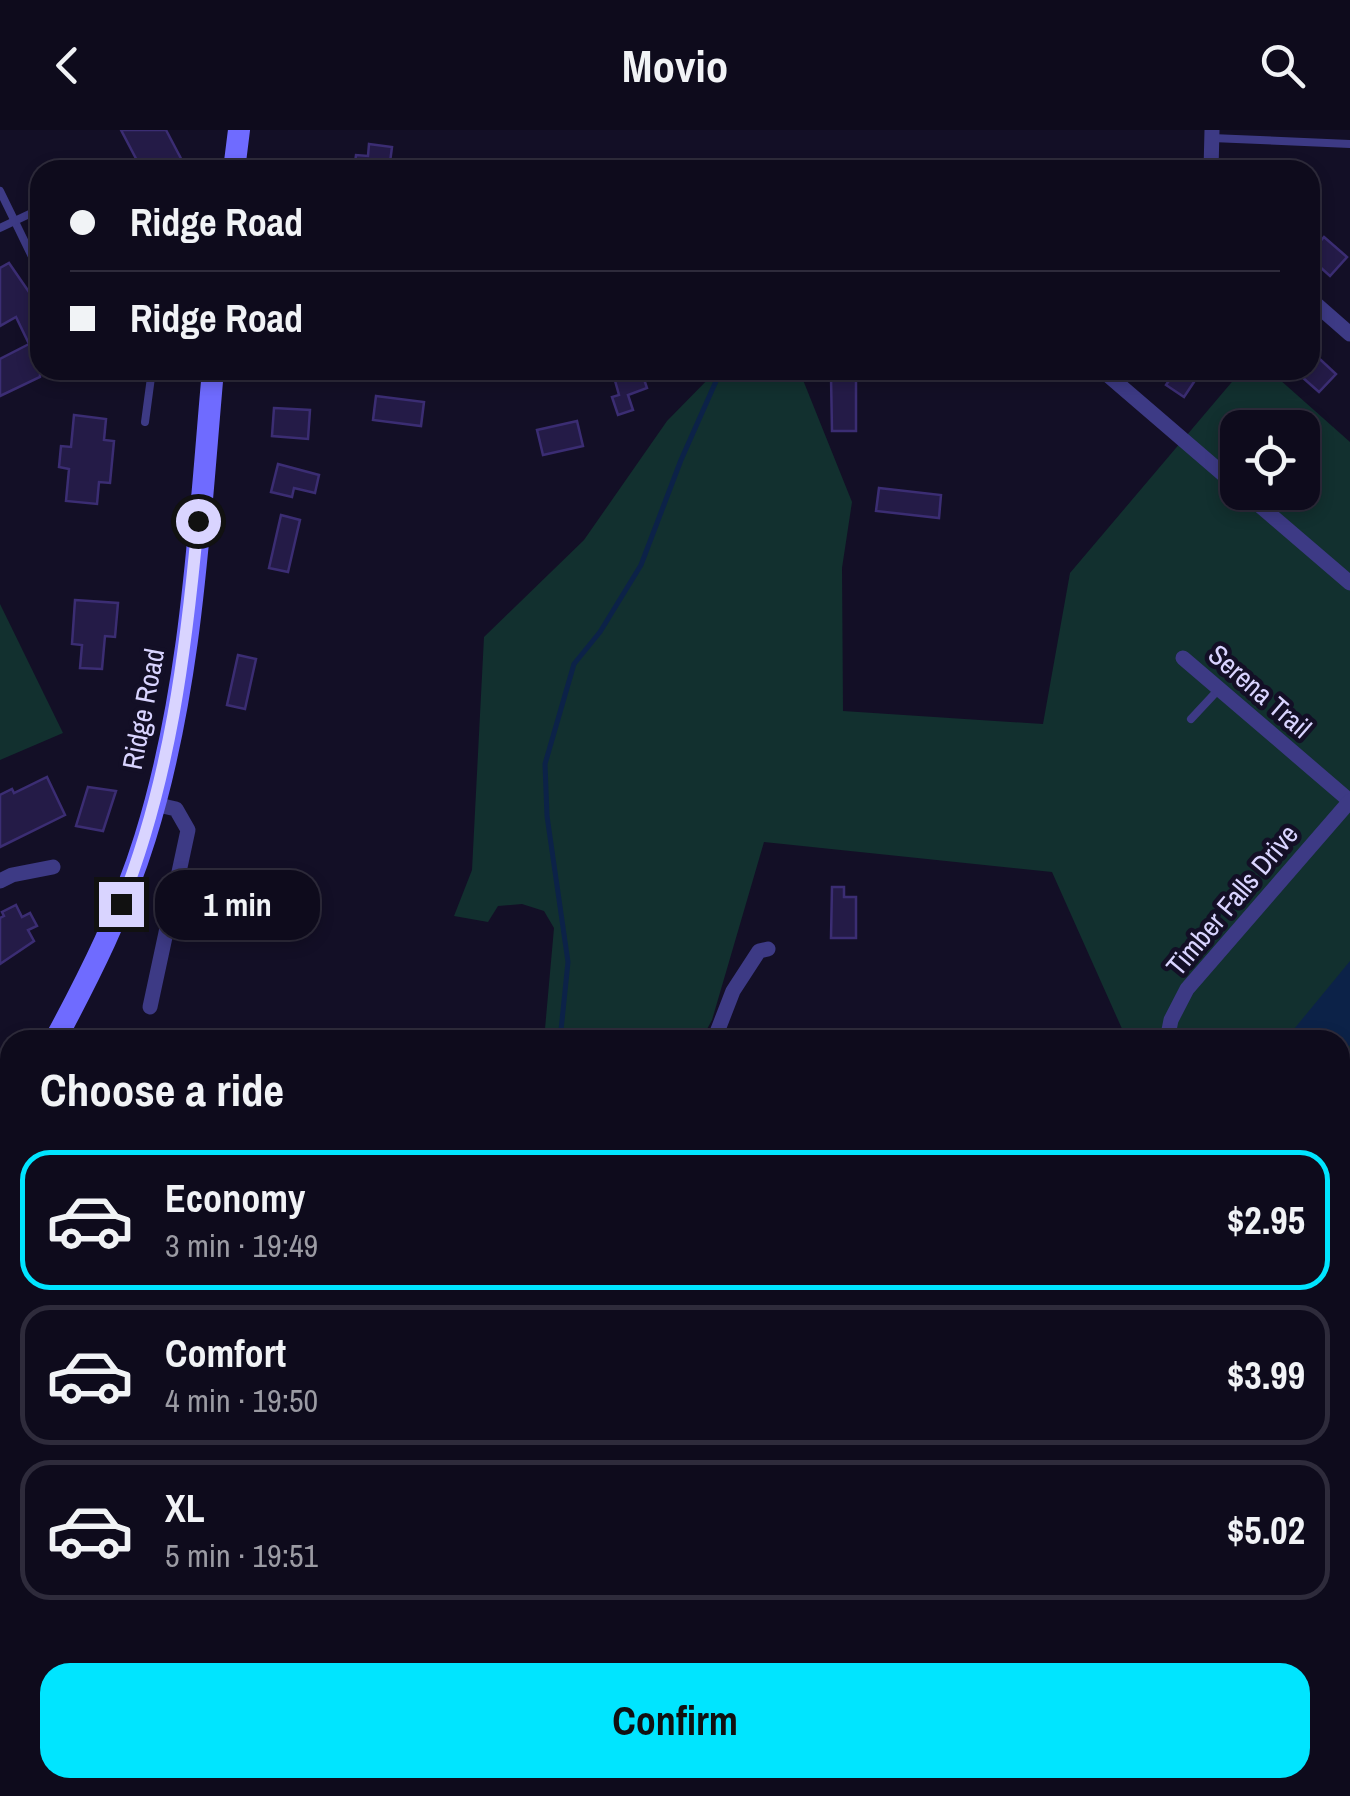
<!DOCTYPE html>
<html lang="en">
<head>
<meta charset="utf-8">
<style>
	body { margin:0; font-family:"Archivo Narrow",sans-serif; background:#171425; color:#f1f3f6; height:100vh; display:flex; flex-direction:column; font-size:38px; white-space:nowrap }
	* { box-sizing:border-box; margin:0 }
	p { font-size:32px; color:#9b9ba3 }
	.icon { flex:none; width:55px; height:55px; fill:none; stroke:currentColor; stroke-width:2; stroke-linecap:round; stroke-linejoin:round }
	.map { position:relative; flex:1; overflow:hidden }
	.panel { position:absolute; left:0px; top:900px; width:1350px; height:768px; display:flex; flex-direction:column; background:#0e0b1c; border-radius:30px 30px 0 0; box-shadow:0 5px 15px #0003,0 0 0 2px #2e2b3b }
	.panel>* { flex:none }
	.banner { position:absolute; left:30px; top:30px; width:1290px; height:220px; border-radius:30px; box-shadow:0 5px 15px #0003,0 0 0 2px #2e2b3b; display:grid; align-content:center; height:220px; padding:0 40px; background:#0e0b1c }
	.fabs { position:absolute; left:1220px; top:280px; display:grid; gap:20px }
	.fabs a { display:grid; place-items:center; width:100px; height:100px; border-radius:20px; background:#0e0b1c; box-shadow:0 5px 15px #0003,0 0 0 2px #2e2b3b; font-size:50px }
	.end { position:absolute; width:45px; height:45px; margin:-22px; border:12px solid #d9d4ff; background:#111; box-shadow:0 0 0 5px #111 }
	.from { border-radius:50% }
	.bubble { position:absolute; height:70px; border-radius:30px; background:#0e0b1c; box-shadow:0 5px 15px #0003,0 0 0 2px #2e2b3b; font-size:32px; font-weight:800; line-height:70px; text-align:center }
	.banner b { display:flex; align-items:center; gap:35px; height:95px; font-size:38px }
	.banner b+b { border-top:2px solid #2e2b3b }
	.banner i { width:25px; height:25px; background:#f1f3f6 }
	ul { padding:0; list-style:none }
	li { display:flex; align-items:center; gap:30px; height:140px; margin:0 20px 15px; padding:0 20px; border:5px solid #2e2b3b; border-radius:30px }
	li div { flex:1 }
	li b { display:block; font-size:38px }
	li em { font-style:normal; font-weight:800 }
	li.on { border-color:#00e5ff }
	li>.icon { width:90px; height:90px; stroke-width:1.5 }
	h2 { padding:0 40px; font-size:45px; line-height:120px }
	.cta { display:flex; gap:20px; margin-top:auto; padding:20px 40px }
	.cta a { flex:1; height:115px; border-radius:30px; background:#00e5ff; color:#111; font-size:40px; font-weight:800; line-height:115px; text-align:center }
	header { display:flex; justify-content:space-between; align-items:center; height:130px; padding:0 40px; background:#0e0b1c; font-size:45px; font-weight:800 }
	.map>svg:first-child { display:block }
	.green { fill:#12302f; fill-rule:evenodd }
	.water { fill:#0c2248 }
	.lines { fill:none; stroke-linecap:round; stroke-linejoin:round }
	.stream { stroke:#0c2248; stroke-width:5 }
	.building { fill:#241b47; stroke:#3b2d73; stroke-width:2.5 }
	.lane { stroke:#3d3a85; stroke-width:8 }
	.street { stroke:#3d3a85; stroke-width:15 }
	.secondary { stroke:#6f6bff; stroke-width:22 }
	.route { stroke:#d9d4ff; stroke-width:12 }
	.labels { text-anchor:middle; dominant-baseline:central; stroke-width:9; stroke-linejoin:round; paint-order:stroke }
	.street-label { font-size:28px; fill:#d9d4ff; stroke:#130f26 }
</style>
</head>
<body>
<header><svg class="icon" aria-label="back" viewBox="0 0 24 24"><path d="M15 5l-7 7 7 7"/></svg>Movio<svg class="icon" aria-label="search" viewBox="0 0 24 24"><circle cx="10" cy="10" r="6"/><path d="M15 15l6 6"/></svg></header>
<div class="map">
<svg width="1350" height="1666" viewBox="0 0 1350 1666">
	<rect width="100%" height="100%" fill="#130f26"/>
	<g class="green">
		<path d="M 717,240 L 799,240 L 852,372 L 842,438 L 843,581 L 1043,594 L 1070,443 L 1242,240 L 1269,240 L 1350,312 L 1350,1053 L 1340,1064 L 1340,910 L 1127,910 L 1052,742 L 764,712 L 712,890 L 701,910 L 544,910 L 554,798 L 544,781 L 522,774 L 498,776 L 488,792 L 454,786 L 472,740 L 484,507 L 584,410 L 667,291 ZM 1238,298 L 1302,298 L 1302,362 L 1238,362 Z"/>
		<path d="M 0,474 L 63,603 L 0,630 Z"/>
		<path d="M 0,1275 L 10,1275 L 10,1459 L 0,1489 Z"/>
		<path d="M 1350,1610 L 1350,1666 L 1211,1666 L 1226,1658 L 1340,1658 L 1340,1618 Z"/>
		<path d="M 437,1658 L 630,1659 L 626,1666 L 435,1666 Z"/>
		<path d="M 1046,1658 L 1166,1658 L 1154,1666 L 1039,1666 L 1034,1660 Z"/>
	</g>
	<g class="water">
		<path d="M 1350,831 L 1350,915 L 1340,927 L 1340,910 L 1285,910 Z"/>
		<path d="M 1350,1113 L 1350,1562 L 1340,1574 L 1340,1129 Z"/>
	</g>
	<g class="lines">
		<g class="stream">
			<path d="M 560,910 L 568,832 L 547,686 L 545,634 L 574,534 L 600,502 L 641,435 L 681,330 L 721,240"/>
			<path d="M 445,1666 L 449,1658"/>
		</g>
	</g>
	<g class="building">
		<path d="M 121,0 L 166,0 L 187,40 L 142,40 Z"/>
		<path d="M 369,14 L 392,17 L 389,40 L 354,40 L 356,25 L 368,26 Z"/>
		<path d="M 1324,107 L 1347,127 L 1330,146 L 1310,128 L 1310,123 Z"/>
		<path d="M 9,133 L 40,178 L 40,247 L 0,266 L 0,229 L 29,214 L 16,187 L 0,196 L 0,138 Z"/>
		<path d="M 1310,220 L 1336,244 L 1319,262 L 1294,240 L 1310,240 Z"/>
		<path d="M 636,240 L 641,240 L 647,258 L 628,265 L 633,280 L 618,285 L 612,267 L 619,265 L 614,247 Z"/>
		<path d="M 1176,240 L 1202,240 L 1184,267 L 1166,255 Z"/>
		<path d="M 831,247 L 856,247 L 856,301 L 832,301 Z"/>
		<path d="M 376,266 L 424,272 L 421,296 L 373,290 Z"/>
		<path d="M 274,278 L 310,280 L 308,309 L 272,306 Z"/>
		<path d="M 74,285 L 106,289 L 104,310 L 114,311 L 110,353 L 99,352 L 97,374 L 66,371 L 69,339 L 59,337 L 61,316 L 71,317 Z"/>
		<path d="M 577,291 L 583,316 L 543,325 L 537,300 Z"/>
		<path d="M 278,334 L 319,345 L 315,363 L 294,358 L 292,367 L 271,362 Z"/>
		<path d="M 879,358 L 941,365 L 939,388 L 876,381 Z"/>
		<path d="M 281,385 L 300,390 L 288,442 L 269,438 Z"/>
		<path d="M 75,470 L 118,473 L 115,507 L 105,506 L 102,539 L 80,538 L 82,515 L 72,514 Z"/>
		<path d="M 238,525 L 256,529 L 245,579 L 227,575 Z"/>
		<path d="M 47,647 L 65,685 L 0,717 L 0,665 L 12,659 L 14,663 Z"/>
		<path d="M 88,657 L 116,661 L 103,701 L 76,696 Z"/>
		<path d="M 832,757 L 844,757 L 844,767 L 856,767 L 856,808 L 831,808 Z"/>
		<path d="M 16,775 L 22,787 L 30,783 L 37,796 L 28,800 L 34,811 L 0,834 L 0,788 L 4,786 L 2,782 Z"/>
	</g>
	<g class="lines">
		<g class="lane">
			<path d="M 1212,8 L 1350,14"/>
			<path d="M 0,61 L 40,143"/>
			<path d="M 0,98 L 40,79"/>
			<path d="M 145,292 L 152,240"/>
			<path d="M 1191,589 L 1219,559"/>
		</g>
		<g class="street">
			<path d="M 1211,40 L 1212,0"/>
			<path d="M 1310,169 L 1350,204"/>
			<path d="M 1102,240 L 1238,357"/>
			<path d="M 213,242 L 336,240"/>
			<path d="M 1244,362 L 1350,453"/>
			<path d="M 1183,528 L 1350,671"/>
			<path d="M 0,751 L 12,745 L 53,737"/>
			<path d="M 150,877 L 188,700 L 176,679 L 154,674"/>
			<path d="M 714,910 L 733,861 L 759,821 L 768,819"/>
			<path d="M 1167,910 L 1171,890 L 1187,859 L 1350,671"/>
			<path d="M 0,1223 L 10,1225"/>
			<path d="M 859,1658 L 860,1666"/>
		</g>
		<g class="secondary">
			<path d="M 234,40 L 239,0"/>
			<path d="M 55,910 C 90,845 123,779 145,708 C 192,557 199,396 213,240"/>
			<path d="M 0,995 L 10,981"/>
		</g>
	</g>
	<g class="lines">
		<path class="route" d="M 121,774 C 170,650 186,522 198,391"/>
	</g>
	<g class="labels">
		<g class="street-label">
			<text transform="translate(1260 561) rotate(41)">Serena Trail</text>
			<text transform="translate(143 579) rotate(-79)">Ridge Road</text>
			<text transform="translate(1232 770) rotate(-50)">Timber Falls Drive</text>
		</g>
	</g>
</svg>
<div class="fabs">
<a><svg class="icon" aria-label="locate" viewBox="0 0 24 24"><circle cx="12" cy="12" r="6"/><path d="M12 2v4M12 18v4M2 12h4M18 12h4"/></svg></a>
</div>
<i class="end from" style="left:198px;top:391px"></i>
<i class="end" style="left:121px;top:774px"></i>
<div class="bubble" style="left:155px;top:740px;width:165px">1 min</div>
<div class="banner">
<b><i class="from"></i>Ridge Road</b>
<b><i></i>Ridge Road</b>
</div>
<section class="panel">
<h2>Choose a ride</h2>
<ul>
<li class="on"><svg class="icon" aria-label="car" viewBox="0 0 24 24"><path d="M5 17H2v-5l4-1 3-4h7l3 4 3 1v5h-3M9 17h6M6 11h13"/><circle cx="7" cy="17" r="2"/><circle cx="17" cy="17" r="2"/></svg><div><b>Economy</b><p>3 min · 19:49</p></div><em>$2.95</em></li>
<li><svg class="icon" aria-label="car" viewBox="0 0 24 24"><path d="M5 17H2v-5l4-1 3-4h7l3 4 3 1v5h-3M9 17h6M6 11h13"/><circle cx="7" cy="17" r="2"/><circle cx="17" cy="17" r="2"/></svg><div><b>Comfort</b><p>4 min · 19:50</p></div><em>$3.99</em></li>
<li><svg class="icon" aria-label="car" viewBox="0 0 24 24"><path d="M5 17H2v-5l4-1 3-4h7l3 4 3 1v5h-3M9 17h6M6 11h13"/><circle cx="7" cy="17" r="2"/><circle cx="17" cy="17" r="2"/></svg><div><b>XL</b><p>5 min · 19:51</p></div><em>$5.02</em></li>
</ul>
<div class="cta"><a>Confirm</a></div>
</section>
</div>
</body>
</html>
